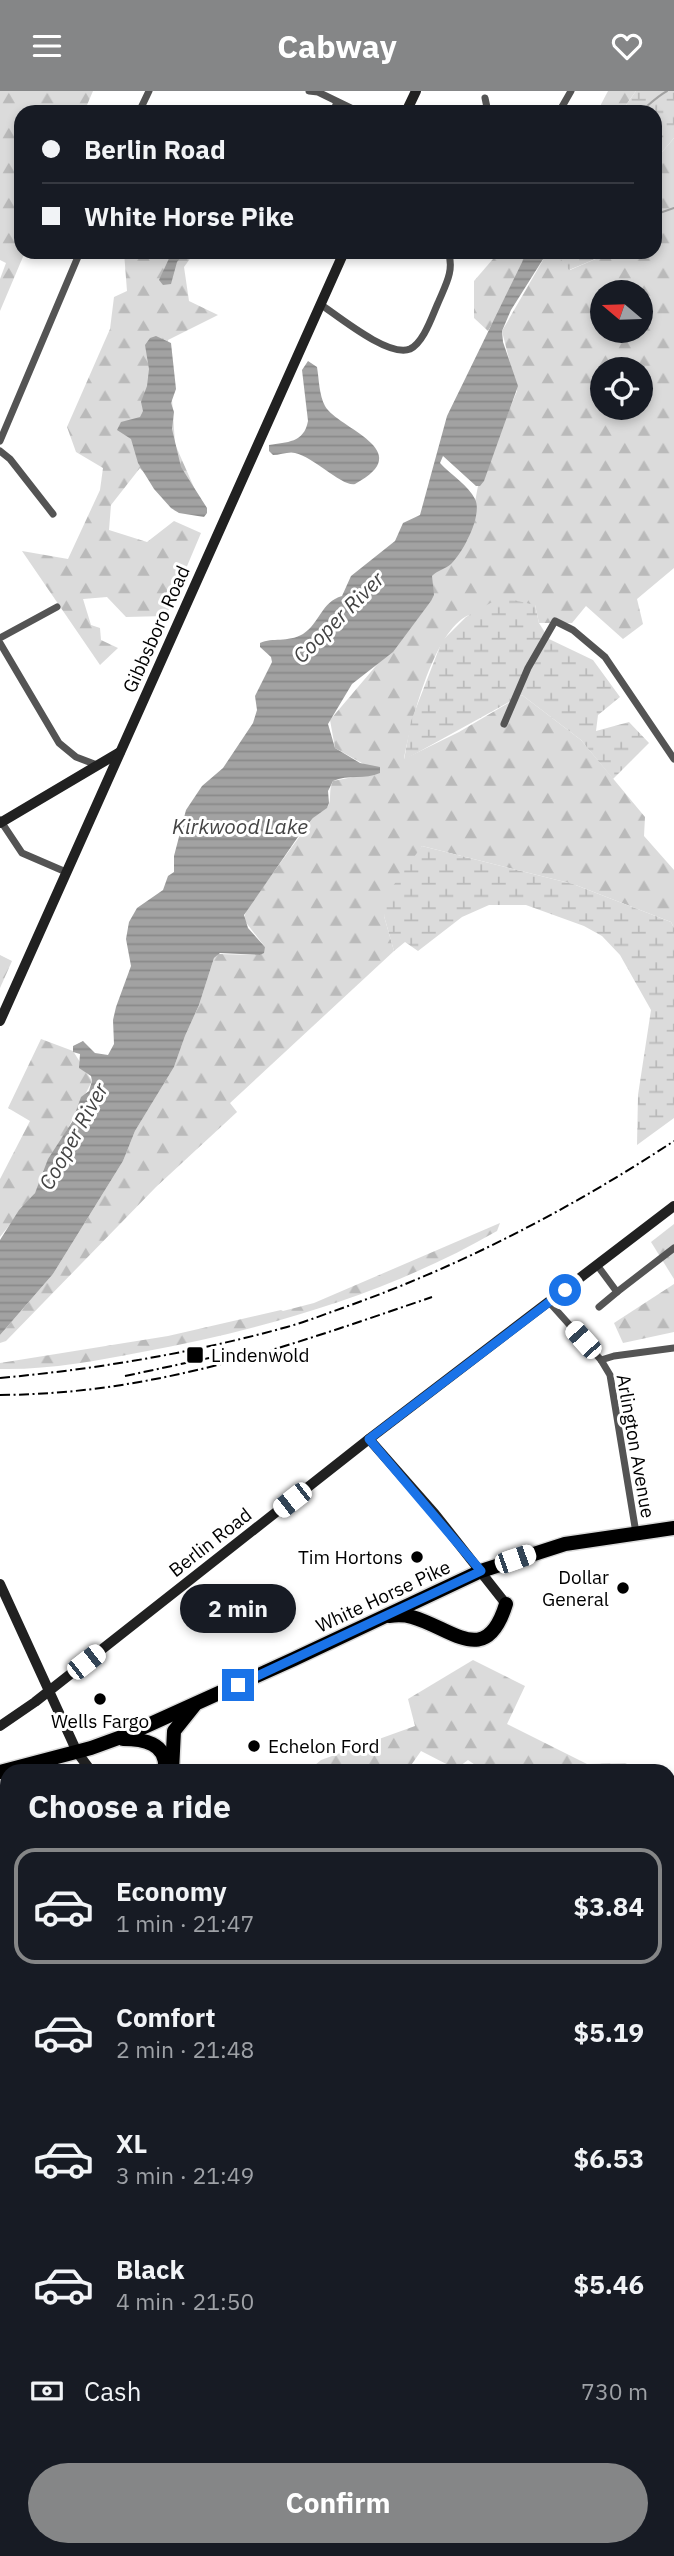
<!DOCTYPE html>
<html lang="en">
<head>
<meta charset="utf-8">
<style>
	body { margin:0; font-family:"IBM Plex Sans",sans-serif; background:#242831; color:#f1f3f6; height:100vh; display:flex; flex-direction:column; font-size:26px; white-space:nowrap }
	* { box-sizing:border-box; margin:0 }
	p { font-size:23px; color:#9ea1a6 }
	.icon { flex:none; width:38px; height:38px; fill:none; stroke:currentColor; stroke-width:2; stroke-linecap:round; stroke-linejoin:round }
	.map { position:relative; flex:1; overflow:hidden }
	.sheet { position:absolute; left:0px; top:1673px; width:676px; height:793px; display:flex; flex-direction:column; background:#171b24; border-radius:21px 21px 0 0; box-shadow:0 4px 10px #0003 }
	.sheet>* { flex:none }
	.hud { position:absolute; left:14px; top:14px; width:648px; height:154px; border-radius:21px; box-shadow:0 4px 10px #0003; display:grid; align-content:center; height:154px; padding:0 28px; background:#171b24 }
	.needle { width:46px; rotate:289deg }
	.controls { position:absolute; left:590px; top:189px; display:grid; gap:14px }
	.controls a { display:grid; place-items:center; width:63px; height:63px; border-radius:50%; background:#171b24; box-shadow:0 4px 10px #0003; font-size:35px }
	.end { position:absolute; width:32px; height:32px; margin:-16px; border:9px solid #1a73e8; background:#fff; box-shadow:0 0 0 4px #fff }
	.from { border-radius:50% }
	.bubble { position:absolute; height:49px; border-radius:24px; background:#171b24; box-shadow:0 4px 10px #0003; font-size:23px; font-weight:700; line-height:49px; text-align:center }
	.car { position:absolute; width:21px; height:42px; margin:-21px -10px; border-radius:9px; box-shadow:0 0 5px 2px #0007; background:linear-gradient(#fff 24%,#345 0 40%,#fff 0 76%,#345 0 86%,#fff 0) }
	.hud b { display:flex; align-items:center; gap:24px; height:66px; font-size:26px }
	.hud b+b { border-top:2px solid #363941 }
	.hud i { width:18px; height:18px; background:#f1f3f6 }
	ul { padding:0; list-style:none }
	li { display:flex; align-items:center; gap:21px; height:116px; margin:0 14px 10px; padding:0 14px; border:4px solid transparent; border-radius:21px }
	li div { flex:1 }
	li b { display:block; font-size:26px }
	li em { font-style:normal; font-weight:700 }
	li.on { border-color:#858687 }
	li>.icon { width:63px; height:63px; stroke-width:1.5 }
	h2 { padding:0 28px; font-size:32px; line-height:84px }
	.pay { display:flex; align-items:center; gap:18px; height:77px; padding:0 28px; font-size:26px }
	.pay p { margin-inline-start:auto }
	.primary-button { display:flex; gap:14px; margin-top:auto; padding:14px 28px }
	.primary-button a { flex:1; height:80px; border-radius:42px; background:#858687; color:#fff; font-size:28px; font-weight:700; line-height:80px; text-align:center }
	header { display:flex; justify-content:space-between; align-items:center; height:91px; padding:0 28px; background:#858687; color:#fff; font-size:32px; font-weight:700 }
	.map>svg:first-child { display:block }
	.forest { fill:url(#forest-firs); fill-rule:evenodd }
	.wetland { fill:url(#wetland-marsh) }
	.water { fill:url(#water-rules) }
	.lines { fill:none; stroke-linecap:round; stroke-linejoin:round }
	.stream { stroke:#a2a2a2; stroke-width:2 }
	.highway-casing { stroke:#dbdbdb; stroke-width:17 }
	.street { stroke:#545454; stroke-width:7 }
	.secondary { stroke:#212121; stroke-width:10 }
	.highway { stroke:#000; stroke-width:14 }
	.rail { stroke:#000; stroke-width:2; stroke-dasharray:10 3.5 2 3.5; stroke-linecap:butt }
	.route { stroke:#1a73e8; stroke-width:9 }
	.poi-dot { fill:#000; stroke:#fff; stroke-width:2.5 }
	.labels { text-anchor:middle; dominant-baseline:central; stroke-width:6; stroke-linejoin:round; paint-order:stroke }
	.street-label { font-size:19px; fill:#000; stroke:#fff }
	.poi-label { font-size:19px; fill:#000; stroke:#fff; text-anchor:start }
	.water-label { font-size:21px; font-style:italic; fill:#434343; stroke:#fff }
</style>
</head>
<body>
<header><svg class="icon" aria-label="menu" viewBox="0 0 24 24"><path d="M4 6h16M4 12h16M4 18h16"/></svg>Cabway<svg class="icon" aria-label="heart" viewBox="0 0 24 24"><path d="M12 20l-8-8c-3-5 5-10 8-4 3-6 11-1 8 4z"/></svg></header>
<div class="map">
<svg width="674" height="2465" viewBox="0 0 674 2465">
	<defs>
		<pattern id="forest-firs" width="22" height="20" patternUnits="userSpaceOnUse" patternTransform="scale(1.75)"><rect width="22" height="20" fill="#dbdbdb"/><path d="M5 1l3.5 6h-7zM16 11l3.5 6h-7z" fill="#bababa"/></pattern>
		<pattern id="wetland-marsh" width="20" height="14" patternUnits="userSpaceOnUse" patternTransform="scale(1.75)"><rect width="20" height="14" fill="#dbdbdb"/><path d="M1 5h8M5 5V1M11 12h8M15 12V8" fill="none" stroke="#bababa"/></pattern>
		<pattern id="water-rules" width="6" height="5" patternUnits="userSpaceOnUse" patternTransform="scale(1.75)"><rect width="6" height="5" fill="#a2a2a2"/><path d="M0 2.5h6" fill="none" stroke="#8a8a8a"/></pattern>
	</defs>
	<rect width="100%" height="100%" fill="#fff"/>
	<g class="forest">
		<path d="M 0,0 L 93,0 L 84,21 L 21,21 L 21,161 L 25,161 L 0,220 L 0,188 L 6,172 L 0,169 Z"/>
		<path d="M 608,0 L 636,0 L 621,21 L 597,21 Z"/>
		<path d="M 674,47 L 674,477 L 637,508 L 643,533 L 623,548 L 586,515 L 572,532 L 539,532 L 535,514 C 520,516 476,520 465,526 C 432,546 411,631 404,668 L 459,641 L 522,604 L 581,649 L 645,726 L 644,745 L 674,779 L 674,837 L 671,831 L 573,793 L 422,755 L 384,825 L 394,860 L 230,1012 L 237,1021 L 156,1096 L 6,1250 L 0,1252 L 0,1244 L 53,1183 L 123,1070 L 135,1040 L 174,976 L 185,945 L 199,914 L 214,867 L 218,863 L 260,864 L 265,856 L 244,829 L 246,819 L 313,727 C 317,723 325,719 328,715 C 332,709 328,699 333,690 L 378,681 L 335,657 L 330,629 L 431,510 L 432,485 L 468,448 L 478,395 L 517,300 L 502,240 L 543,169 L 541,161 L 556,161 L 570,179 L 612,161 L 654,161 L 655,87 L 659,84 L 657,67 ZM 602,201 L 640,201 L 640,240 L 602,240 ZM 602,278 L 640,278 L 640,317 L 602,317 Z"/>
		<path d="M 124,161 L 195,161 L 184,176 L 189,210 L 218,224 L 168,249 L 175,353 L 206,424 L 175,420 L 140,377 L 111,414 L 109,439 L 147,451 L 174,430 L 201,442 L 166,525 L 126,526 L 107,506 L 83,508 L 91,534 L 100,537 L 101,549 L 118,557 L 100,574 L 22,460 L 68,468 L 100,399 L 103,377 L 76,361 L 67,336 L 110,238 L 114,206 L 127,200 Z"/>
		<path d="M 499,161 L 534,161 L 488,240 L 474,227 L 474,190 Z"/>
		<path d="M 0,864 L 12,870 L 0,897 Z"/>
		<path d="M 41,948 L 73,960 L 92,990 L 35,1102 L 0,1146 L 0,1088 L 30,1030 L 8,1017 Z"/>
		<path d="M 500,1132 L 497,1140 C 388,1203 265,1238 142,1261 C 95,1270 48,1279 0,1278 L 0,1272 L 168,1245 L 281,1219 L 283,1220 L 314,1212 Z"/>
		<path d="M 674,1133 L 674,1188 L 651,1151 Z"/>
		<path d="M 674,1193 L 674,1241 L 623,1252 L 614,1232 Z"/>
		<path d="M 473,1569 L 525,1595 L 507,1633 L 587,1673 L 625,1672 L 642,1680 L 484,1680 L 468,1669 L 456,1678 L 421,1660 L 407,1680 L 308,1680 L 321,1669 L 415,1635 L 408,1608 Z"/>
		<path d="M 668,1693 L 674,1695 L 674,1886 L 669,1893 Z"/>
	</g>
	<g class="wetland">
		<path d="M 636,0 L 674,0 L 674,47 L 657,67 L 659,84 L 655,87 L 654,21 L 621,21 Z"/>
		<path d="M 556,161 L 612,161 L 569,179 Z"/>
		<path d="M 501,506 L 535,514 L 539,532 L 549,548 L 593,569 L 620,606 L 598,624 L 596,640 L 629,631 L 649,652 L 613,688 L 581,649 L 522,604 L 404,669 L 411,630 L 442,550 L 466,526 Z"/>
		<path d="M 422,755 L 573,793 L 671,831 L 674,837 L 674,1027 L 637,1054 L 638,1004 L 651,919 L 620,864 L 602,845 L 584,835 L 526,814 L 489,814 L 462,826 L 418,860 L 405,851 L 394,860 L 384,825 L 390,799 Z"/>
	</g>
	<g class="water">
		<path d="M 172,161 L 185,161 L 177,171 L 171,193 L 163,194 L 159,189 Z"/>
		<path d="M 527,161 L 545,161 L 545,165 L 511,219 L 502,240 L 503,251 L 518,295 L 484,390 L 480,395 L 476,395 L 443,365 L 440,372 C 450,383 469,395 475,408 C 483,424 463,462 451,473 C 445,478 438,479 432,485 L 434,504 L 431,510 L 393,561 L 352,593 L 328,633 L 335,657 L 360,672 L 380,676 L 380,682 C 365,689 348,683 333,690 L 328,700 L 329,712 L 327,717 L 313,727 L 300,743 L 244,824 L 248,837 L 265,856 L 264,862 L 260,864 L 220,862 L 214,867 L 199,914 L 185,945 L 174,976 L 135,1040 L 123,1070 L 53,1183 L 0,1244 L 0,1149 L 19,1119 L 35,1102 L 48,1068 L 72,1031 L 81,1006 L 89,1000 L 92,990 L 91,985 L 79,977 L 80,963 L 73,961 L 73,955 L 83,950 L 95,962 L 108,964 L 114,953 L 113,929 L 116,916 L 131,875 L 126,848 L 129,831 L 137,817 L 163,799 L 168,785 L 174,781 L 174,765 L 186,719 L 202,695 L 223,677 L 253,632 L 257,619 L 255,605 L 272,571 L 271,566 L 260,556 L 260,552 C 273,546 287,552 303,543 C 320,532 321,511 342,505 L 351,485 L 395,450 L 403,432 L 420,424 L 447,325 Z"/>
		<path d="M 156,245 L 171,252 L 176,298 L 171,312 L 174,321 L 172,338 L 181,376 L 207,417 L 207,422 L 204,426 L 179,422 L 171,417 L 154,398 L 138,372 L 131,348 L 117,339 L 121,331 L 140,326 L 143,320 L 141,311 L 147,295 L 149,278 L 145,254 L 150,247 Z"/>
		<path d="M 308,270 L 317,276 C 319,288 319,304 325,315 C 338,338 419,359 355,393 C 342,396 314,366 295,362 C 289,360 280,364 273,364 L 269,360 L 269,354 C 287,351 304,352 308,330 L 302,279 Z"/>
	</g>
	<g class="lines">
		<g class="stream">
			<path d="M 640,21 C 649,14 656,6 667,0"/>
			<path d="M 654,124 L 674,117"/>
		</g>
		<g class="highway-casing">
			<g id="highway">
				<path d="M 389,1525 C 397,1524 405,1524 412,1526 C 452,1537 486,1578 506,1513"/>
				<path d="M 123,1648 C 143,1648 167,1652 165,1677"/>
				<path d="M 172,1680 L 174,1640 L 194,1615"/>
				<path d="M 0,1681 L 91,1657 L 124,1645 L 294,1568 L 481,1480 L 565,1453 L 674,1437"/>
			</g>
		</g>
		<g class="street">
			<path d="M 309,0 L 318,1 L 359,21"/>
			<path d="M 485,7 L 488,21"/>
			<path d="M 139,21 L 149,0"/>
			<path d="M 333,21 L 337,11"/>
			<path d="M 559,21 L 571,0"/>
			<path d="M 320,213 C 338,225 389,267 410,258 C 424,251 432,225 438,212 C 445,195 455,179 448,161"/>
			<path d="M 0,350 L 80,161"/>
			<path d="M 0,360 L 10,368 L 53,423"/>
			<path d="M 0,547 L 57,516"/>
			<path d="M 0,552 L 59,652 L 76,666 L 97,674"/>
			<path d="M 504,633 L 528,577 L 555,530 L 573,539 L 605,566 L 674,668"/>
			<path d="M 0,729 L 22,762 L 66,781"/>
			<path d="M 597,1174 L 617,1201 L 674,1157"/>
			<path d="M 549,1211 L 601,1269 L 610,1284 L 636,1442"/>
			<path d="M 599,1216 L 617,1201"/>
			<path d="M 601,1269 L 614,1265 L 674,1257"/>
			<path d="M 0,1783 L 7,1802"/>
			<path d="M 0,1911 L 7,1909"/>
			<path d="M 668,2064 L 674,2059"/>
			<path d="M 0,2074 L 7,2094"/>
			<path d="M 668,2150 L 674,2156"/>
			<path d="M 668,2245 L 674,2243"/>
			<path d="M 0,2277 L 7,2274"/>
			<path d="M 0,2368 L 7,2388"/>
			<path d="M 668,2413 L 674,2414"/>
			<path d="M 171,2459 L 179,2465"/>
			<path d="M 112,2465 L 129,2459"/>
			<path d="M 225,2465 L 251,2460 L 268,2465"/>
			<path d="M 361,2465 L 367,2459"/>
			<path d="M 469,2465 L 476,2459"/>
			<path d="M 584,2465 L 590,2459"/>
		</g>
		<g class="secondary">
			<path d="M 406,21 L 416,0"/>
			<path d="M 0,732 L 120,661"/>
			<path d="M 0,930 L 344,161"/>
			<path d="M 369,1348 L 435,1423 L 506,1513"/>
			<path d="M 0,1493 L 77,1661 L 91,1680"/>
			<path d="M 0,1635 L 35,1611 L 369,1348 L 674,1115"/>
			<path d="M 668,2216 L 674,2214"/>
			<path d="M 668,2277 L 674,2283"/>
			<path d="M 0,2458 L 7,2456"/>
		</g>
		<use href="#highway" class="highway"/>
		<g class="rail">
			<path d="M 125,1285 L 214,1266"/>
			<path d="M 0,1287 C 97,1278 193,1262 287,1236 C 308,1230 328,1222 348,1215 C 463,1174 572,1117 674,1050"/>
			<path d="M 0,1304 C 156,1303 286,1256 432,1206"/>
			<path d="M 668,2233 L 674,2231"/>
			<path d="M 30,2465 L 48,2459"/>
		</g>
	</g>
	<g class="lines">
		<path class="route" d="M 238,1594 L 481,1480 L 369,1348 L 565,1199"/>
	</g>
	<g class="poi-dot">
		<rect x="186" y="1255" width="18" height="18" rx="3.5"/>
		<circle cx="417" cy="1466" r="7"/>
		<circle cx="623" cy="1497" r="7"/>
		<circle cx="100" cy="1608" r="7"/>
		<circle cx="254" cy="1655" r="7"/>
	</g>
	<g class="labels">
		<g class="street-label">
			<text transform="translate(156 538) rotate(-66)">Gibbsboro Road</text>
			<text transform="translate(636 1355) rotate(80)">Arlington Avenue</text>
			<text transform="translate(210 1451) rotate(-38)">Berlin Road</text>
			<text transform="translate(383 1505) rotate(-25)">White Horse Pike</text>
		</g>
		<g class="poi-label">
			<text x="211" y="1264">Lindenwold</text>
			<text x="403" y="1466" text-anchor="end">Tim Hortons</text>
			<text x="609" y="1486" text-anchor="end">Dollar<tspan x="609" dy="22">General</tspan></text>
			<text x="100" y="1630" text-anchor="middle">Wells Fargo</text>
			<text x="268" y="1655">Echelon Ford</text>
		</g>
		<g class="water-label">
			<text transform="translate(338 526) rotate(-45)">Cooper River</text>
			<text x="240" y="735">Kirkwood Lake</text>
			<text transform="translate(73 1045) rotate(-61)">Cooper River</text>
		</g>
	</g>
</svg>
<div class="controls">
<a><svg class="needle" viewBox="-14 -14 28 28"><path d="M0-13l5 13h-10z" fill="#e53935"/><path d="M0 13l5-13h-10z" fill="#9ea1a6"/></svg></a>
<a><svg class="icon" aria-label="locate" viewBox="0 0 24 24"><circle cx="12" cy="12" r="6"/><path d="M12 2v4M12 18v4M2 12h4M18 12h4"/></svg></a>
</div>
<i class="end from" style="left:565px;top:1199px"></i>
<i class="end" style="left:238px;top:1594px"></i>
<div class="bubble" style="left:180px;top:1493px;width:116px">2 min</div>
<i class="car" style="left:583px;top:1249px;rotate:318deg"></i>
<i class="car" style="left:292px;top:1409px;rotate:232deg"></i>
<i class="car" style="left:515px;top:1468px;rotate:71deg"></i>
<i class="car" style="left:86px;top:1571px;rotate:52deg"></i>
<div class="hud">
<b><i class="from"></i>Berlin Road</b>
<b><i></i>White Horse Pike</b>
</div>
<section class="sheet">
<h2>Choose a ride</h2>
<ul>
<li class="on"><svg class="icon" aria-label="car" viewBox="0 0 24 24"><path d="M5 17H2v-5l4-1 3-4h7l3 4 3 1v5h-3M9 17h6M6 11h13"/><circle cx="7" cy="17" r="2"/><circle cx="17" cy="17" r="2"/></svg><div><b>Economy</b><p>1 min · 21:47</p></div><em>$3.84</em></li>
<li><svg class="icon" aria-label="car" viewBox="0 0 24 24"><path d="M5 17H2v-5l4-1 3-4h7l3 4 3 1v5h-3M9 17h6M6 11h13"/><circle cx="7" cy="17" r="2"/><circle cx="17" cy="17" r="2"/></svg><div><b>Comfort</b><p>2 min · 21:48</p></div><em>$5.19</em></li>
<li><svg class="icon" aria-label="car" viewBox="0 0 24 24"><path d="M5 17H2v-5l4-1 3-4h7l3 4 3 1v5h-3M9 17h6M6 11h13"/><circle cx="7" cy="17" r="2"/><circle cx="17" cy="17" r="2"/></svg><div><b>XL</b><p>3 min · 21:49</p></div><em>$6.53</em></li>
<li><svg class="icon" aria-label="car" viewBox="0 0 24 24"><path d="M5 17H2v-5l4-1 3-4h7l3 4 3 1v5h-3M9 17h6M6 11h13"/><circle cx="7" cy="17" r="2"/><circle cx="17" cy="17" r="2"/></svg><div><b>Black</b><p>4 min · 21:50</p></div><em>$5.46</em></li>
</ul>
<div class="pay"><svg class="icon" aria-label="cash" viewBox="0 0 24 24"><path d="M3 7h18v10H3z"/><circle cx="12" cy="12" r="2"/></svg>Cash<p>730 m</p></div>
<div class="primary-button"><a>Confirm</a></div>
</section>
</div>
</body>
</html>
